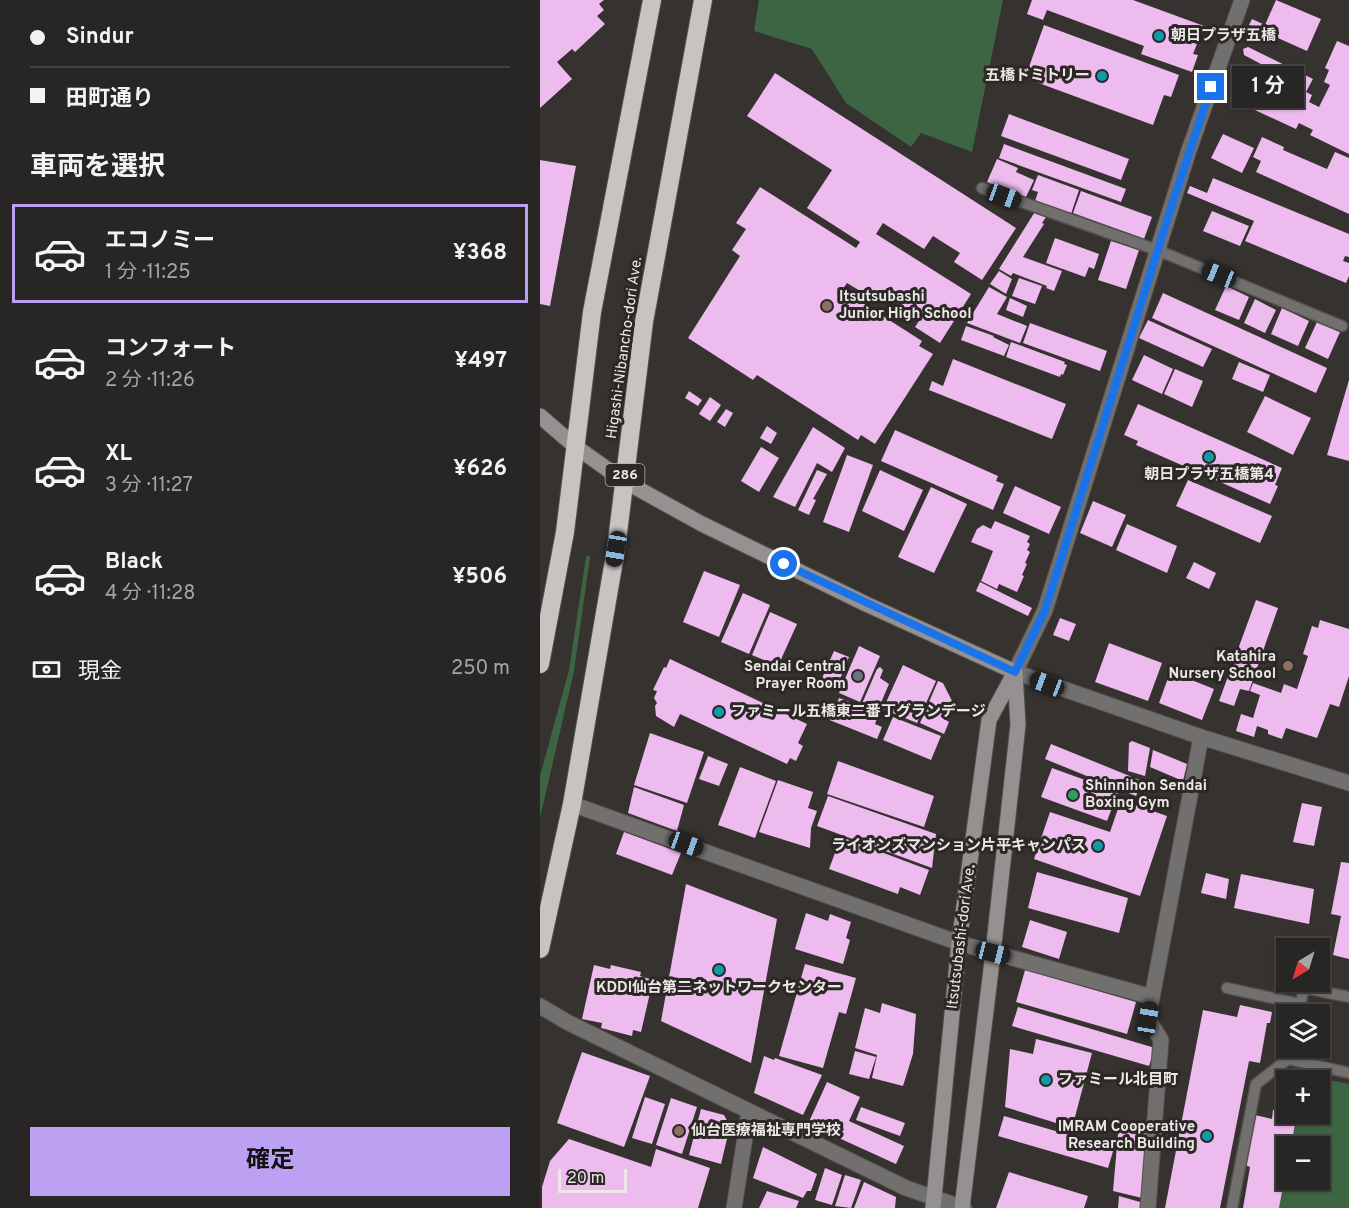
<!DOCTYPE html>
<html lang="ja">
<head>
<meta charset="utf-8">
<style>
	body { margin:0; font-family:Overpass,"Noto Sans JP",sans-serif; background:#302e2c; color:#f1f3f6; height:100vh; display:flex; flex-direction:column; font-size:22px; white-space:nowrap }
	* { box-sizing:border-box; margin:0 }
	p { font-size:20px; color:#a5a5a6 }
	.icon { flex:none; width:33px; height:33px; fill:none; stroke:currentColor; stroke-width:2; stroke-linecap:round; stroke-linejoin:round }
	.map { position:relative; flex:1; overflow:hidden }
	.sheet { display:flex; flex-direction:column; background:#282624; width:540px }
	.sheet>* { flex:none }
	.top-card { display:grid; align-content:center; height:132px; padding:0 30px; background:#282624 }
	.needle { width:39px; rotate:218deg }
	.tools { position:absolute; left:736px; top:938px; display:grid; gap:12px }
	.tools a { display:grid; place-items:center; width:54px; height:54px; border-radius:0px; background:#282624; box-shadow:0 2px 4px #0004,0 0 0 2px #444341; font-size:30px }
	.scale { position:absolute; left:18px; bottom:15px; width:69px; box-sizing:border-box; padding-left:6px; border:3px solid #ebe8e7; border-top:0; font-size:16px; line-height:21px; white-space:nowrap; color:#ebe8e7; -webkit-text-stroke:4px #2c2826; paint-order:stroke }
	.end { position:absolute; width:27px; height:27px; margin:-14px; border:8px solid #1a73e8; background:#fff; box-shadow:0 0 0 3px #fff }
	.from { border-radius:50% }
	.bubble { position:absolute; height:42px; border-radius:0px; background:#282624; box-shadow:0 2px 4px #0004,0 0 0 2px #444341; font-size:20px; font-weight:700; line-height:42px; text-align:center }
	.car { position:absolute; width:18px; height:36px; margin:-18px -9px; border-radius:8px; box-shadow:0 0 4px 2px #0007; background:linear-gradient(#222 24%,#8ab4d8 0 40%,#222 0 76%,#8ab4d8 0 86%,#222 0) }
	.top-card b { display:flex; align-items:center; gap:21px; height:57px; font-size:22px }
	.top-card b+b { border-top:2px solid #444341 }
	.top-card i { width:15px; height:15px; background:#f1f3f6 }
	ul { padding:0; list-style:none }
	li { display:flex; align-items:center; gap:18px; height:99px; margin:0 12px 9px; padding:0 18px; border:3px solid transparent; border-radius:0px }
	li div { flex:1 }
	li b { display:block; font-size:22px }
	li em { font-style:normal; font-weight:700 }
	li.selected { border-color:#bca0f2 }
	li>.icon { width:54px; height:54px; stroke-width:1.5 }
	h2 { padding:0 30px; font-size:27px; line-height:72px }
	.pay { display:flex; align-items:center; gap:15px; height:66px; padding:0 30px; font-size:22px }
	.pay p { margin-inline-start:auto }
	.cta { display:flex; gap:12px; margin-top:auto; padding:12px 30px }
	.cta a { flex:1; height:69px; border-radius:0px; background:#bca0f2; color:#111; font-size:24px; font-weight:700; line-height:69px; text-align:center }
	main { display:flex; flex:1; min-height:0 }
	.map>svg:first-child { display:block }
	.green { fill:#3d6443 }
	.building { fill:#ebe }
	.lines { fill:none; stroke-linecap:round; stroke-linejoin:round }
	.lane-casing { stroke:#534f4d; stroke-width:13 }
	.street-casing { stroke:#534f4d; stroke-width:17 }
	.secondary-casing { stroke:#534f4d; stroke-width:17 }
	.highway-casing { stroke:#534f4d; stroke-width:20 }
	.lane { stroke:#72706f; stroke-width:10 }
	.street { stroke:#72706f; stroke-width:15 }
	.secondary { stroke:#959191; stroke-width:15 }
	.highway { stroke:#c8c3c1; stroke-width:18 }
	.route { stroke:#1a73e8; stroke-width:8 }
	.culture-dot { fill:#0f9aa8; stroke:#2c2826; stroke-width:2 }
	.education-dot { fill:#8d6e63; stroke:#2c2826; stroke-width:2 }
	.worship-dot { fill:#6b7280; stroke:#2c2826; stroke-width:2 }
	.leisure-dot { fill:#2e9e5b; stroke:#2c2826; stroke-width:2 }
	.labels { text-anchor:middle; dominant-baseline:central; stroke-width:6; stroke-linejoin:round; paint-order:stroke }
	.shield { fill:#2c2826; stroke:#b2aead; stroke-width:1.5 }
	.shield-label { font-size:14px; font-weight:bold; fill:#ebe8e7 }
	.poi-label { font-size:15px; font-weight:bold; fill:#ebe8e7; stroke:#2c2826; text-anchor:start }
	.street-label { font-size:15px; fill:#ebe8e7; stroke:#2c2826 }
</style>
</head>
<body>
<main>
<section class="sheet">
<div class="top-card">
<b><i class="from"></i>Sindur</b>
<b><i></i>田町通り</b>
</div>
<h2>車両を選択</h2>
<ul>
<li class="selected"><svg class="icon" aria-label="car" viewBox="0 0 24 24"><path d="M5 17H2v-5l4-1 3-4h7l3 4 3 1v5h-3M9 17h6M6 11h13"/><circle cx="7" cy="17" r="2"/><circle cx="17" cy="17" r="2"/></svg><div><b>エコノミー</b><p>1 分 · 11:25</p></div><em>¥368</em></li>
<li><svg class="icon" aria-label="car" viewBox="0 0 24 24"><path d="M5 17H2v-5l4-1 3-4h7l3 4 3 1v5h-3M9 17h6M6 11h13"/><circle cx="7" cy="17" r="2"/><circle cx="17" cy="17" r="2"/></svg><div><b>コンフォート</b><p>2 分 · 11:26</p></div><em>¥497</em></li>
<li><svg class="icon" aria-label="car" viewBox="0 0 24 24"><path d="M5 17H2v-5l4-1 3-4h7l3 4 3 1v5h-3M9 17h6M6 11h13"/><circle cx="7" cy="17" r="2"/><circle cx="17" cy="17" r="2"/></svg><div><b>XL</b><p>3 分 · 11:27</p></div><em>¥626</em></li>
<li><svg class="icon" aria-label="car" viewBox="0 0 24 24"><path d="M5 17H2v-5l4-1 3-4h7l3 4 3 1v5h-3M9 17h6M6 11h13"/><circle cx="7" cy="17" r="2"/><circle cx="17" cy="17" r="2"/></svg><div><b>Black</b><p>4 分 · 11:28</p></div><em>¥506</em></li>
</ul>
<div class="pay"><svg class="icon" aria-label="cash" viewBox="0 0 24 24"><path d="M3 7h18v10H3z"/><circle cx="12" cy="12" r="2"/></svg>現金<p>250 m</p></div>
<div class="cta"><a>確定</a></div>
</section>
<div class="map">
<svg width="809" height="1208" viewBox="0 0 809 1208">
	<rect width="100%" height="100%" fill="#363230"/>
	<g class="green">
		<path d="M 219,0 L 463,0 L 432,152 L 381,133 L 371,147 L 306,103 L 272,49 L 214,31 Z"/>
		<path d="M 48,555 L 50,557 L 34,671 L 0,818 L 0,776 L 29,670 L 46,557 Z"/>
		<path d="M 765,1075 L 809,1084 L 809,1208 L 739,1208 L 747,1168 L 747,1179 L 780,1179 L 780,1146 L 751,1146 L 758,1113 L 780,1113 L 780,1080 L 764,1080 Z"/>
	</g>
	<g class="building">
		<path d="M 0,0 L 64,0 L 59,4 L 64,10 L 57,16 L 65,24 L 35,52 L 32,49 L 17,62 L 32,79 L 0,108 Z"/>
		<path d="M 492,0 L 593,0 L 664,26 L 653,54 L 658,55 L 652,72 L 601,54 L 604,46 L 507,10 L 503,20 L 487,14 Z"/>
		<path d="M 736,0 L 781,19 L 767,51 L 709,25 L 712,19 L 725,25 Z"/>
		<path d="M 504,25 L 639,75 L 631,97 L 624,95 L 613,125 L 485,78 Z"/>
		<path d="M 797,41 L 809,46 L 809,154 L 770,135 L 773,130 L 759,123 L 756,129 L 702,104 L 705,98 L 699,92 L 700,84 L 705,79 L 713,80 L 721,64 L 704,55 L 703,49 L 708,47 L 773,79 L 766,92 L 772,95 L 769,102 L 779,107 L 790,85 L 784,82 L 789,70 L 785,68 Z"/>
		<path d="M 235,73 L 476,228 L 442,280 L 414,262 L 420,253 L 393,236 L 384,249 L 343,223 L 336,234 L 431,294 L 400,343 L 375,327 L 381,318 L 342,293 L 340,295 L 334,292 L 330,297 L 307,283 L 302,290 L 382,341 L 379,346 L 393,354 L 335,444 L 321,435 L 318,440 L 217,375 L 213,380 L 148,338 L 200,256 L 192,250 L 206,229 L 196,223 L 220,187 L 316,248 L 320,242 L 267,208 L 292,170 L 207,116 Z"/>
		<path d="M 469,114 L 589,159 L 581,180 L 461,136 Z"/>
		<path d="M 683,134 L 714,148 L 702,173 L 671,158 Z"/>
		<path d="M 722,137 L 744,147 L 743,150 L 787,169 L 795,152 L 809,158 L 809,214 L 716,172 L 721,161 L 713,157 Z"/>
		<path d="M 464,144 L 586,189 L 581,202 L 459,158 Z"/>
		<path d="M 457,159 L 478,168 L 476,172 L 494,180 L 485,199 L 447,182 Z"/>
		<path d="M 0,160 L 36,166 L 10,306 L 0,304 Z"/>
		<path d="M 498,175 L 539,190 L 531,214 L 495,201 L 498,192 L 492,190 Z"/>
		<path d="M 673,178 L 809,234 L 809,257 L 805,256 L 803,261 L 809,263 L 809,276 L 806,283 L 705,241 L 714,221 L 647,193 L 650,186 L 667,193 Z"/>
		<path d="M 541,191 L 612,217 L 604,239 L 533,213 Z"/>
		<path d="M 496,210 L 506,217 L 502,223 L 504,224 L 483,257 L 522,271 L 514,291 L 506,288 L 507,286 L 473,273 L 471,276 L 459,269 Z"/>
		<path d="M 672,211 L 709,226 L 700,246 L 663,231 Z"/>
		<path d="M 515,238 L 559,254 L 554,269 L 549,267 L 545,277 L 506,263 Z"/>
		<path d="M 571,241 L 599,250 L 586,289 L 558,280 Z"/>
		<path d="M 459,271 L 472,279 L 466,294 L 450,284 Z"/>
		<path d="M 479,278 L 502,286 L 495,304 L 472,296 Z"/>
		<path d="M 686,286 L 709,297 L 699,320 L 675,310 Z"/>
		<path d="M 449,287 L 467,297 L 457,314 L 487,326 L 480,343 L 427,323 Z"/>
		<path d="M 623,293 L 787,368 L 776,393 L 612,318 Z"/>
		<path d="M 470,298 L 487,306 L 483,317 L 466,310 Z"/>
		<path d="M 715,299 L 736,310 L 725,333 L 704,323 Z"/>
		<path d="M 742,308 L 769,321 L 758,346 L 731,334 Z"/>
		<path d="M 608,320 L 672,349 L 663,367 L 599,338 Z"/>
		<path d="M 777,322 L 800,332 L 788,359 L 765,348 Z"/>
		<path d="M 490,323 L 567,351 L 560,371 L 483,343 Z"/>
		<path d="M 426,326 L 454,336 L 453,337 L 469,345 L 464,356 L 421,340 Z"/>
		<path d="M 471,342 L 525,362 L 524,364 L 527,365 L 523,375 L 521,374 L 520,377 L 466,357 Z"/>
		<path d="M 604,355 L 633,369 L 622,394 L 592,380 Z"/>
		<path d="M 413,359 L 526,404 L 512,439 L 389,390 L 392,381 L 403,386 Z"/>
		<path d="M 699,362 L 730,375 L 723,392 L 692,379 Z"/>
		<path d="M 635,369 L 663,381 L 652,407 L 624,394 Z"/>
		<path d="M 809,380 L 809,461 L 787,455 Z"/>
		<path d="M 149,391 L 162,400 L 158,406 L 145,398 Z"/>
		<path d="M 725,396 L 771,418 L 753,455 L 707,432 Z"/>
		<path d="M 170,397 L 181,405 L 170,421 L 159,414 Z"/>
		<path d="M 598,404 L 742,468 L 735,485 L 738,486 L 730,504 L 596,445 L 598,441 L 584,435 Z"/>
		<path d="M 186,409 L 193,413 L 185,427 L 177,422 Z"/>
		<path d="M 227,426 L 237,433 L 231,444 L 220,438 Z"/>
		<path d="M 273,427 L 305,448 L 292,472 L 277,463 L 255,507 L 233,497 Z"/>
		<path d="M 355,430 L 458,476 L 456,481 L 464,484 L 453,510 L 341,461 Z"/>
		<path d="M 221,447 L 239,458 L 219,492 L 201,481 Z"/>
		<path d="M 307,455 L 333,465 L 309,532 L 283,522 Z"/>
		<path d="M 277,470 L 287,474 L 273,499 L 276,500 L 269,515 L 258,510 Z"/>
		<path d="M 340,470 L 383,490 L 364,531 L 322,511 Z"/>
		<path d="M 648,480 L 732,516 L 720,543 L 636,506 Z"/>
		<path d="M 475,486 L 521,507 L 509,534 L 463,513 Z"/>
		<path d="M 391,487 L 427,504 L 394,573 L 358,557 Z"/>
		<path d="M 553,501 L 586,515 L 572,547 L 540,533 Z"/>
		<path d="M 455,521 L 490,536 L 487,542 L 490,544 L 487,550 L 490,552 L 485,563 L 487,564 L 482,575 L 484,576 L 477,592 L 459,584 L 457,589 L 441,581 L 453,551 L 431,542 L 437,529 L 443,525 L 451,529 Z"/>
		<path d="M 587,524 L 637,546 L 627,573 L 576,550 Z"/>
		<path d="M 654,562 L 676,573 L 669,589 L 646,578 Z"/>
		<path d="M 164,571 L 200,585 L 179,637 L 143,622 Z"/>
		<path d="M 440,582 L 492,608 L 488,616 L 436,591 Z"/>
		<path d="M 203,593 L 230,605 L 209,654 L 181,642 Z"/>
		<path d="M 716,600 L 738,608 L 709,691 L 700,689 L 694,706 L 679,701 Z"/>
		<path d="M 230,612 L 257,624 L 238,666 L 212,655 Z"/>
		<path d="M 520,618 L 536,624 L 529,641 L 513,635 Z"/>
		<path d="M 780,620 L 809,629 L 809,676 L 799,707 L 790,704 L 777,738 L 746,728 L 742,739 L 728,734 L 728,730 L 717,726 L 714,737 L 696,731 L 701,714 L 713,718 L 720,695 L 710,691 L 713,683 L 741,693 L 744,684 L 757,689 L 768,656 L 763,654 L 772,626 L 778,628 Z"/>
		<path d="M 569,643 L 622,663 L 608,701 L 555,682 Z"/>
		<path d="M 319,646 L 340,656 L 320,702 L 299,693 Z"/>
		<path d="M 294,651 L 309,657 L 296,689 L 280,683 Z"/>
		<path d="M 130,659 L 267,724 L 258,743 L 263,746 L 256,761 L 250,758 L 247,764 L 140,714 L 134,727 L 116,716 L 115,706 L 117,703 L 114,698 L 117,691 L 113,690 L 124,667 L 126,668 Z"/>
		<path d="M 363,665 L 396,681 L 377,723 L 343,709 Z"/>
		<path d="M 340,667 L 343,670 L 340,678 L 349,684 L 337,712 L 339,713 L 335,724 L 342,727 L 337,739 L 282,717 L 285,709 L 294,712 L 299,698 L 321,706 L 337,669 Z"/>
		<path d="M 632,667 L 640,670 L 639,675 L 674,689 L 662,720 L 619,703 Z"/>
		<path d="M 398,681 L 403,683 L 412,701 L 404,719 L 409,722 L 404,734 L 380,723 Z"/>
		<path d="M 353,717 L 401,736 L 391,760 L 343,740 Z"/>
		<path d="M 110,733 L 164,752 L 147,803 L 94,785 Z"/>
		<path d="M 592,741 L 610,748 L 605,776 L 588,771 L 589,743 Z"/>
		<path d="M 511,744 L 602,781 L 596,796 L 505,759 Z"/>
		<path d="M 613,750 L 647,764 L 643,781 L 610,767 Z"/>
		<path d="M 168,756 L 188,764 L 179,786 L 159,779 Z"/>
		<path d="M 298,761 L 394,796 L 384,827 L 287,794 Z"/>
		<path d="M 200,767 L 236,781 L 215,838 L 178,825 Z"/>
		<path d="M 512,768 L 578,792 L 567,821 L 501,797 Z"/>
		<path d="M 238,780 L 273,792 L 268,808 L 277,811 L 271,828 L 270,848 L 219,832 Z"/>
		<path d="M 94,787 L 144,805 L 137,831 L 88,813 Z"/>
		<path d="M 288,796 L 396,834 L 392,868 L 277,826 Z"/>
		<path d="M 581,800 L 627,816 L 600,896 L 494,859 L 510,812 L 570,832 Z"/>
		<path d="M 762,803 L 782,807 L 774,846 L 753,842 Z"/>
		<path d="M 84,832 L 141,853 L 132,875 L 76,854 Z"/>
		<path d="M 301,837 L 389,870 L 380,895 L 360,887 L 358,894 L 289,869 Z"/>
		<path d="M 801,862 L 809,863 L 809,959 L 793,955 L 801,916 L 791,914 Z"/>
		<path d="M 497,872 L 588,898 L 579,933 L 488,908 Z"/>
		<path d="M 666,873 L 689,879 L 686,899 L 661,893 Z"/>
		<path d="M 701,874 L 774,889 L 769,924 L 694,908 Z"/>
		<path d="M 146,884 L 237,919 L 211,1063 L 121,1021 Z"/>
		<path d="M 266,913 L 288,921 L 290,914 L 311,922 L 306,938 L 310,940 L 303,964 L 255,949 Z"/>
		<path d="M 490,920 L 527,932 L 519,959 L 482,947 Z"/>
		<path d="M 265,964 L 316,978 L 306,1014 L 299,1012 L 283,1068 L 239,1056 Z"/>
		<path d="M 54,965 L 70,969 L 71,965 L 101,972 L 100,976 L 113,980 L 101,1032 L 93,1030 L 92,1036 L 61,1028 L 62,1023 L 42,1019 Z"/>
		<path d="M 485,970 L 596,1002 L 587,1034 L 476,1002 Z"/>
		<path d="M 342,1003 L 376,1014 L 373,1054 L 363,1086 L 332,1078 L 337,1055 L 315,1048 L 325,1008 L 340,1013 Z"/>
		<path d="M 700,1005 L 732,1012 L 730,1023 L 727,1023 L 720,1063 L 709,1061 L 680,1208 L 625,1208 L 663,1010 L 697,1017 Z"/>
		<path d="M 478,1007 L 615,1048 L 609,1066 L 472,1026 Z"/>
		<path d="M 496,1039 L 552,1053 L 532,1128 L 465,1107 L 470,1049 L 493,1054 Z"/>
		<path d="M 315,1051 L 336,1057 L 329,1079 L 309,1074 Z"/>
		<path d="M 42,1052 L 110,1076 L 84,1147 L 17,1123 Z"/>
		<path d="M 224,1056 L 234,1060 L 235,1058 L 282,1075 L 263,1115 L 214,1093 Z"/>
		<path d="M 287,1082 L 320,1097 L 309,1121 L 364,1146 L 356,1164 L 268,1124 Z"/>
		<path d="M 105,1097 L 125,1104 L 112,1144 L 92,1138 Z"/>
		<path d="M 131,1098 L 157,1107 L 142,1154 L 116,1145 Z"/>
		<path d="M 321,1107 L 365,1123 L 360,1136 L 316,1120 Z"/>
		<path d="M 161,1109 L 184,1115 L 190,1126 L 181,1164 L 149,1155 Z"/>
		<path d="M 733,1110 L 757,1114 L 751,1146 L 747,1146 L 747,1166 L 739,1208 L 703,1208 L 710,1167 L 705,1165 L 715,1115 L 732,1119 Z"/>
		<path d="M 464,1116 L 574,1148 L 568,1168 L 458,1136 Z"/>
		<path d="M 579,1123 L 608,1129 L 602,1198 L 573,1191 Z"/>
		<path d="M 29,1139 L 111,1167 L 116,1149 L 170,1168 L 158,1208 L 2,1208 L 2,1187 L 10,1161 Z"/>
		<path d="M 223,1147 L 277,1174 L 271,1191 L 267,1191 L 263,1198 L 213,1178 Z"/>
		<path d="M 285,1168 L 302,1175 L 292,1205 L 275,1200 Z"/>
		<path d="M 469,1172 L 548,1196 L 544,1208 L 456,1208 Z"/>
		<path d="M 305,1175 L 321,1180 L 311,1208 L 295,1206 Z"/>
		<path d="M 324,1182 L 356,1197 L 355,1208 L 314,1208 Z"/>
		<path d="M 227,1191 L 259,1201 L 256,1208 L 219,1208 Z"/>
		<path d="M 579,1196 L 600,1202 L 600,1208 L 578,1208 Z"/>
	</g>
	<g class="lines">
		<g class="lane-casing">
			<g id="lane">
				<path d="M 442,188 L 617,250 L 802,326"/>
				<path d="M 687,988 L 760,1004"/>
				<path d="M 758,1014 L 764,988 L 809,997"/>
				<path d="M 748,1059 L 809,1073"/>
				<path d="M 692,1208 L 716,1084 L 748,1059 L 750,1047"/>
			</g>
		</g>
		<g class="street-casing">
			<g id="street">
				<path d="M 702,0 L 648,153 L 505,610 L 475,672 L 661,737 L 809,783"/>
				<path d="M 32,804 L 419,943 L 612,997"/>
				<path d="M 0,1006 L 27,1022 L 366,1188 L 424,1208"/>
				<path d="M 194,1208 L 209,1112"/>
				<path d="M 608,1208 L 621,1040 L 608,1019 L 661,737"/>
			</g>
		</g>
		<g class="secondary-casing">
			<g id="secondary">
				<path d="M 0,416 L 36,447 L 84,481 L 162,524 L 326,604 L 475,672"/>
				<path d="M 393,1208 L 419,943 L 449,720 L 475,672"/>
				<path d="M 422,1208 L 453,953 L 478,725 L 475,672"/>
			</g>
		</g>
		<g class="highway-casing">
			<g id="highway">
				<path d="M 0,664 L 25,532 L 52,312 L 112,0"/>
				<path d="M 0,949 L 32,804 L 76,549 L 104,322 L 163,0"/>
			</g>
		</g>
		<use href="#lane" class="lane"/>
		<use href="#street" class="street"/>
		<use href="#secondary" class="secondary"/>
		<use href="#highway" class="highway"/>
	</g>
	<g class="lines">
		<path class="route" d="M 244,564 L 475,672 L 505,610 L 630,211 L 671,87"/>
	</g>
	<g class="culture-dot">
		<circle cx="619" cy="36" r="6"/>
		<circle cx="562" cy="76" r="6"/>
		<circle cx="669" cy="457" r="6"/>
		<circle cx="179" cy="712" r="6"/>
		<circle cx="558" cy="846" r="6"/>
		<circle cx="179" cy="970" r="6"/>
		<circle cx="506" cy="1080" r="6"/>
		<circle cx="667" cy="1136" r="6"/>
	</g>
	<g class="education-dot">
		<circle cx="287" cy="306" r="6"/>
		<circle cx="748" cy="666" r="6"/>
		<circle cx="139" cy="1131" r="6"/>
	</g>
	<circle class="worship-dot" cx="318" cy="676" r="6"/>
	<circle class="leisure-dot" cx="533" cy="795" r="6"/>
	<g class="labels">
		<rect class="shield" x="65.5" y="464" width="39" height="22" rx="4.5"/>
		<g class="shield-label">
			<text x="85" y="475">286</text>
		</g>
		<g class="poi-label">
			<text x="631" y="36">朝日プラザ五橋</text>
			<text x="550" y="76" text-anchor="end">五橋ドミトリー</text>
			<text x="299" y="297">Itsutsubashi<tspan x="299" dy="17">Junior High School</tspan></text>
			<text x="669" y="475" text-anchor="middle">朝日プラザ五橋第4</text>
			<text x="736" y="657" text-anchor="end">Katahira<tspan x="736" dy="17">Nursery School</tspan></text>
			<text x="306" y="667" text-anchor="end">Sendai Central<tspan x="306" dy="17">Prayer Room</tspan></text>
			<text x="191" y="712">ファミール五橋東二番丁グランデージ</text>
			<text x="545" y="786">Shinnihon Sendai<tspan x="545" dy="17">Boxing Gym</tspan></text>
			<text x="546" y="846" text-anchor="end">ライオンズマンション片平キャンパス</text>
			<text x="179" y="988" text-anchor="middle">KDDI仙台第二ネットワークセンター</text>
			<text x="518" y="1080">ファミール北目町</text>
			<text x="655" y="1127" text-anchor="end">IMRAM Cooperative<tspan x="655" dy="17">Research Building</tspan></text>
			<text x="151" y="1131">仙台医療福祉専門学校</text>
		</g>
		<g class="street-label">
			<text transform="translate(85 348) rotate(-82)">Higashi-Nibancho-dori Ave.</text>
			<text transform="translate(422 937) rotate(-83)">Itsutsubashi-dori Ave.</text>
		</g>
	</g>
</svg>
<div class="tools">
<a><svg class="needle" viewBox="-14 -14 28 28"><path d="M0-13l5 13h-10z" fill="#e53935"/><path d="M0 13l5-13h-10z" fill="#a5a5a6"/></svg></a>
<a><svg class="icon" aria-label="layers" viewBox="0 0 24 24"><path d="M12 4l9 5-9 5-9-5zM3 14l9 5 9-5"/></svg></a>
<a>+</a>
<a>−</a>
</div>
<div class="scale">20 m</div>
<i class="end from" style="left:244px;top:564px"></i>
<i class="end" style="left:671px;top:87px"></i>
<div class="bubble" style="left:692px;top:66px;width:72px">1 分</div>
<i class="car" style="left:464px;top:196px;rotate:110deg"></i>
<i class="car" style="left:679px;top:275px;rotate:292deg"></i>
<i class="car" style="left:76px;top:549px;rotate:190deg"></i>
<i class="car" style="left:507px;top:684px;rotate:291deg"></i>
<i class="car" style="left:146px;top:844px;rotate:110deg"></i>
<i class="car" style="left:453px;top:953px;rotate:104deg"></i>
<i class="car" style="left:608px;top:1019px;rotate:9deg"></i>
</div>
</main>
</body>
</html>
